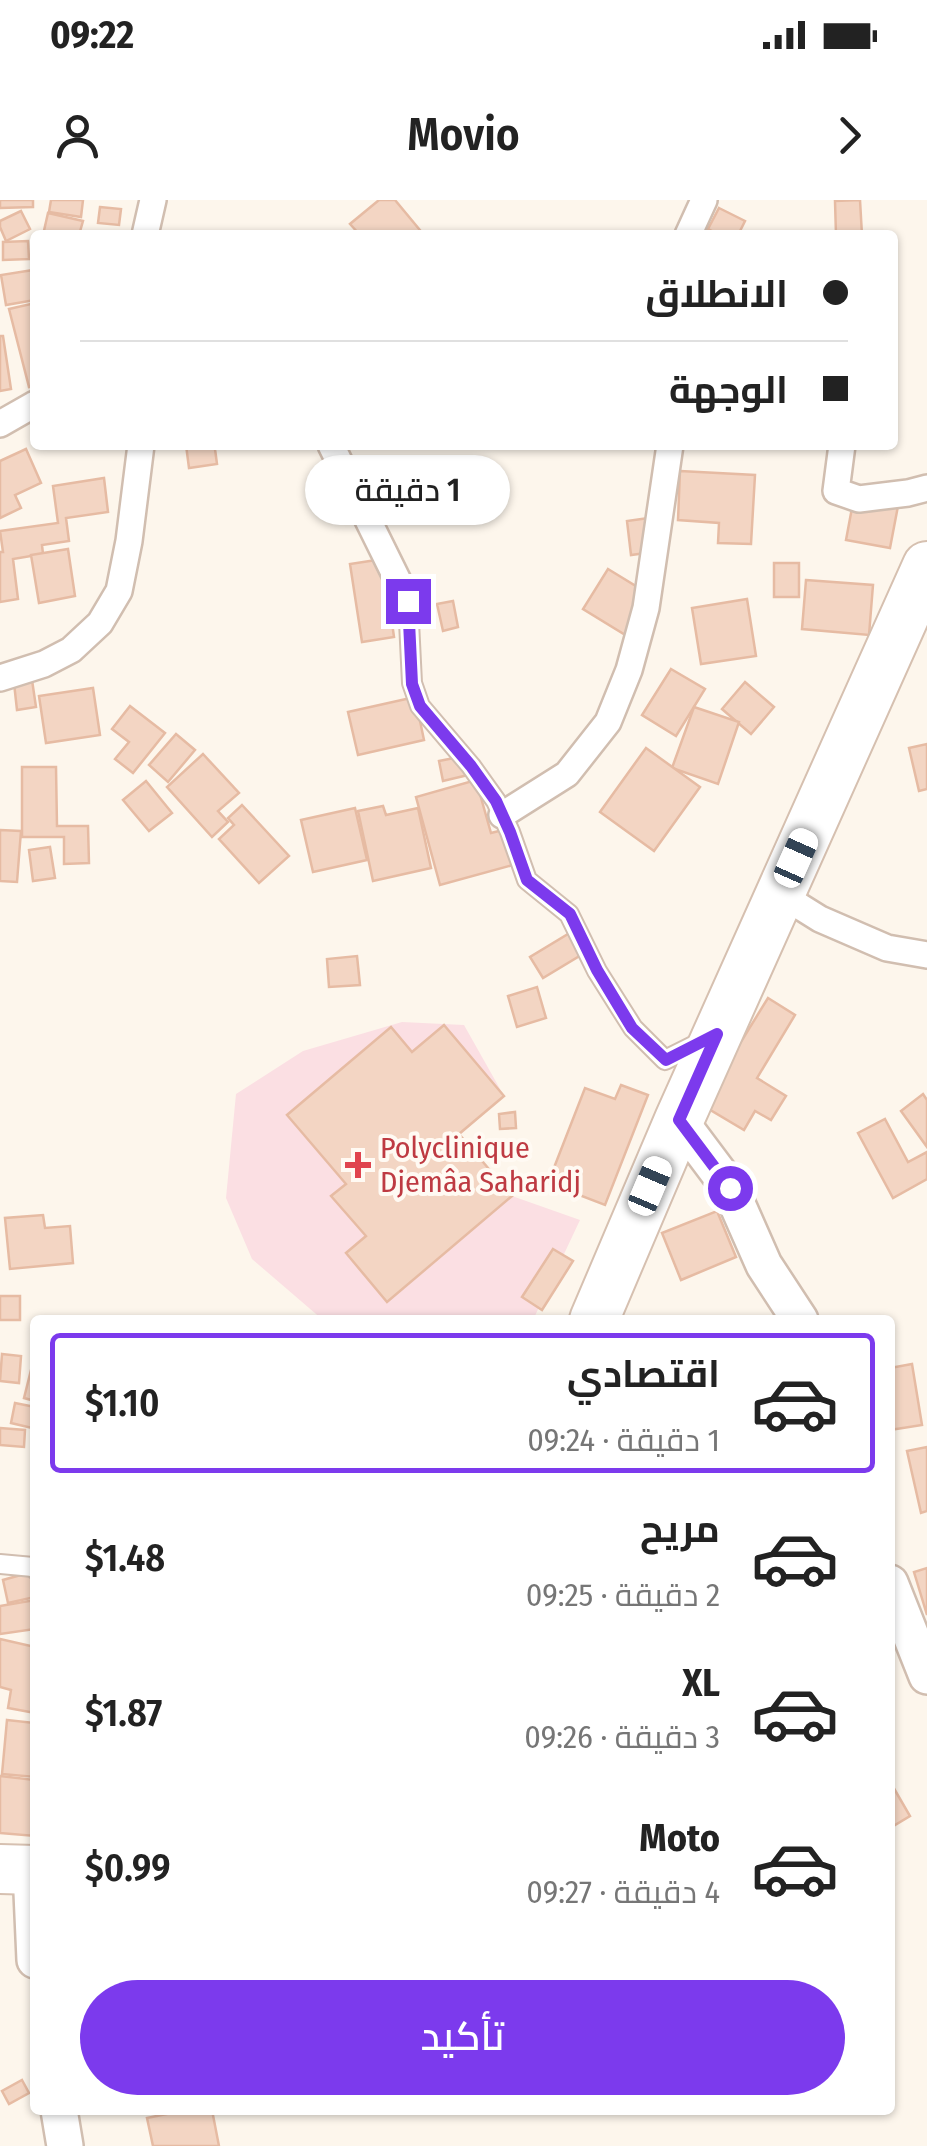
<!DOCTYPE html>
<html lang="ar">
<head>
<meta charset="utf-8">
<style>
	body { margin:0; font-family:"Fira Sans Condensed",Cairo,sans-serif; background:#f2f2f2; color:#222; direction:rtl; height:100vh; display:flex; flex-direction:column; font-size:38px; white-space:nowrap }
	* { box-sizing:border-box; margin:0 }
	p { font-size:32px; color:#767676 }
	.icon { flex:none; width:55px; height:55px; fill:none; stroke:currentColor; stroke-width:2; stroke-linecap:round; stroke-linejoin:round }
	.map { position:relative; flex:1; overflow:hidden; direction:ltr }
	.details { position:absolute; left:30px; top:1115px; width:865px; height:800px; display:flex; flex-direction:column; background:#fff; border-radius:10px; box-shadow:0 2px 8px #0004; direction:rtl }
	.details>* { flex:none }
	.banner { position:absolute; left:30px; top:30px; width:868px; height:220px; border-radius:10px; box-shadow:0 2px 8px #0004; direction:rtl; display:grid; align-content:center; height:220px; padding:0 50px; background:#fff }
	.end { position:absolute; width:45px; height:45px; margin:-22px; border:12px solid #7c3aed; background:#fff; box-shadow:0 0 0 5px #fff }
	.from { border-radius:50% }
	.bubble { position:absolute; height:70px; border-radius:35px; background:#fff; box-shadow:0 2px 8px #0004; font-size:32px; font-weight:600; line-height:70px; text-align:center; direction:rtl }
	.car { position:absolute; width:30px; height:60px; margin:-30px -15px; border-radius:12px; box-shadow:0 0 8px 2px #0007; background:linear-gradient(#fff 24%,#345 0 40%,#fff 0 76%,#345 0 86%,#fff 0) }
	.banner b { display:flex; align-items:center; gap:35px; height:95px; font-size:38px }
	.banner b+b { border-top:2px solid #e0e0e0 }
	.banner i { width:25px; height:25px; background:#222 }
	ul { padding:18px 0 0; list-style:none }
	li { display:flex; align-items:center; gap:30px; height:140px; margin:0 20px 15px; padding:0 30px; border:5px solid transparent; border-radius:10px }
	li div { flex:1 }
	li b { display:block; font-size:38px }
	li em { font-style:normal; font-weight:600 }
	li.current { border-color:#7c3aed }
	li>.icon { width:90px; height:90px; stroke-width:1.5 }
	.primary-button { display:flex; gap:20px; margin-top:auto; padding:20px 50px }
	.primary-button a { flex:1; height:115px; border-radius:60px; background:#7c3aed; color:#fff; font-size:40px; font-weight:600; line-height:115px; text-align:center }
	.status { display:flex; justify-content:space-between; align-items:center; height:70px; padding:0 50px; background:#fff; direction:ltr }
	.status svg { height:28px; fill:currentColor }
	header { display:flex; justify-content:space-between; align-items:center; height:130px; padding:0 50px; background:#fff; font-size:45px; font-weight:600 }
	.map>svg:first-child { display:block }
	.medical { fill:#fbdfe3 }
	.building { fill:#f3d5c3; stroke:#e6bba3; stroke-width:2.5 }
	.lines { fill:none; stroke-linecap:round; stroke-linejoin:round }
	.service-casing { stroke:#d1beb0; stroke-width:22 }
	.pedestrian-casing { stroke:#d1beb0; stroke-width:30 }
	.minor-casing { stroke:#d1beb0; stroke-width:40 }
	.secondary-casing { stroke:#d6c0b0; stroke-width:52 }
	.service { stroke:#fff; stroke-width:18 }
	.pedestrian { stroke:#fff; stroke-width:25 }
	.minor { stroke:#fff; stroke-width:35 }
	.secondary { stroke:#fff; stroke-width:48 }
	.route { stroke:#7c3aed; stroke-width:12 }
	.health-dot { fill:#e0444e; stroke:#fffaf3; stroke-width:4 }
	.labels { text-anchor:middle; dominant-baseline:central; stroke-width:8; stroke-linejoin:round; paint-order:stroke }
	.health-label { font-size:30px; fill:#be3a42; stroke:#fffaf3; text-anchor:start }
</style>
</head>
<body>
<div class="status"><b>09:22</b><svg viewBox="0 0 49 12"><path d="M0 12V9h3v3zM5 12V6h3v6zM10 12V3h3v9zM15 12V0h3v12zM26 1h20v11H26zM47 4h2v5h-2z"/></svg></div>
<header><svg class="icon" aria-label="forward" viewBox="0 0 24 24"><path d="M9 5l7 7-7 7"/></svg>Movio<svg class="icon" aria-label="person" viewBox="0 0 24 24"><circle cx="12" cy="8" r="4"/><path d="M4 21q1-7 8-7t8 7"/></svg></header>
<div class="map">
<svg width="927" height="1946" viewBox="0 0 927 1946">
	<rect width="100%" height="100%" fill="#fdf6ec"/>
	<path class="medical" d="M 402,822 L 464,825 L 504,896 L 460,935 L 512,996 L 580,1020 L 533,1120 L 323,1120 L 252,1059 L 226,998 L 236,894 L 303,851 Z"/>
	<g class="building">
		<path d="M 0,0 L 33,0 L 33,7 L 0,8 Z"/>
		<path d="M 51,0 L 83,0 L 81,17 L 49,12 Z"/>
		<path d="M 379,0 L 395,0 L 424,35 L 360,35 L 350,24 Z"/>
		<path d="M 860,0 L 862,35 L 836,35 L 835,1 Z"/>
		<path d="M 100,7 L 121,9 L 119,25 L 98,23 Z"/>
		<path d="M 719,8 L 745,21 L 738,35 L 720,35 L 708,29 Z"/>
		<path d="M 21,11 L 30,29 L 6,41 L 0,27 L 0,21 Z"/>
		<path d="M 48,13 L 83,21 L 79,35 L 43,35 Z"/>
		<path d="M 28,41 L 29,59 L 3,60 L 3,42 Z"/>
		<path d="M 33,70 L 35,100 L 6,105 L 1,75 Z"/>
		<path d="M 35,103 L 35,186 L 29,187 L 9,109 Z"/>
		<path d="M 0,136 L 3,136 L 11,189 L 0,191 Z"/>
		<path d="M 186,245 L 239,245 L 215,249 L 217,264 L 189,268 Z"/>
		<path d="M 26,249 L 41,283 L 15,295 L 21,308 L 0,318 L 0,261 Z"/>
		<path d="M 680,271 L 755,275 L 751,344 L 718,343 L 719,323 L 678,320 Z"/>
		<path d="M 104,278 L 108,312 L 66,318 L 69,341 L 42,345 L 43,354 L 13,359 L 18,399 L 0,402 L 0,352 L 3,352 L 0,331 L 58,323 L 53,286 Z"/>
		<path d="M 854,297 L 898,306 L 890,348 L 846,340 Z"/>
		<path d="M 656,317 L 661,351 L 631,355 L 627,321 Z"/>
		<path d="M 68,349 L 75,396 L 39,403 L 31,355 Z"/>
		<path d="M 383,359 L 394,437 L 362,442 L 350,364 Z"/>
		<rect x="774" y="363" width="25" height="34"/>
		<path d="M 608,369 L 652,396 L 627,436 L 583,409 Z"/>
		<path d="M 806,380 L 873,385 L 869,435 L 802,429 Z"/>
		<path d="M 747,399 L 756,456 L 701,464 L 692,408 Z"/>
		<path d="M 453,401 L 458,427 L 443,431 L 437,404 Z"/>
		<path d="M 671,469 L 705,489 L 676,536 L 642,515 Z"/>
		<path d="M 32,480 L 36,507 L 17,510 L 14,483 Z"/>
		<path d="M 745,482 L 774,507 L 751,534 L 722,509 Z"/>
		<path d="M 93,488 L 100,535 L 46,543 L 39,496 Z"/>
		<path d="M 415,497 L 424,540 L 358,555 L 348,512 Z"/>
		<path d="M 130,506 L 165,533 L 133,573 L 115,559 L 129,542 L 112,529 Z"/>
		<path d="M 694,507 L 739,522 L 718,584 L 672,568 Z"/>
		<path d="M 176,534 L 195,550 L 168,582 L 149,565 Z"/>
		<path d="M 927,544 L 927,589 L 919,591 L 909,548 Z"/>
		<path d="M 646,548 L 700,587 L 654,651 L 600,612 Z"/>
		<path d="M 203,554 L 239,593 L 218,611 L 228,622 L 212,637 L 167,587 Z"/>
		<path d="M 464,556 L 468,575 L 443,581 L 439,561 Z"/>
		<path d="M 22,567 L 56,567 L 57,626 L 88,626 L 89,663 L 64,664 L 64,637 L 22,637 Z"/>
		<path d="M 476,580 L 491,633 L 503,630 L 513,665 L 440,685 L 416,597 Z"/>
		<path d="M 146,581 L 172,613 L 149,631 L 123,600 Z"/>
		<path d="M 242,605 L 289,656 L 259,683 L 219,639 L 234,625 L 228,618 Z"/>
		<path d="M 383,606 L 386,615 L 418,608 L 431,668 L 373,681 L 358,611 Z"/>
		<path d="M 355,608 L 367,660 L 313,672 L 301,620 Z"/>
		<path d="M 0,630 L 21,631 L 17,682 L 0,681 Z"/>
		<path d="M 50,647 L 55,678 L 33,681 L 29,650 Z"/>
		<path d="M 573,731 L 586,752 L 543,778 L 530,757 Z"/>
		<path d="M 357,756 L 360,785 L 329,787 L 327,759 Z"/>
		<path d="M 537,787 L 546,818 L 517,827 L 508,796 Z"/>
		<path d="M 768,798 L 795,815 L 757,878 L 786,896 L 771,920 L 755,911 L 744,930 L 702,905 Z"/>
		<path d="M 444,825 L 504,896 L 459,934 L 512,996 L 387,1102 L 346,1053 L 366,1036 L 331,996 L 346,984 L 287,915 L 391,827 L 412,852 Z"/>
		<path d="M 621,885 L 648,895 L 605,1005 L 548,983 L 585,888 L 615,899 Z"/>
		<path d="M 923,894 L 927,900 L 927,947 L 901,911 Z"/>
		<path d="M 515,912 L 516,928 L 500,929 L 499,914 Z"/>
		<path d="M 885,919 L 908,962 L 927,952 L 927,979 L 893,998 L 858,933 Z"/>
		<path d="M 717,1011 L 736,1057 L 681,1080 L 662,1033 Z"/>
		<path d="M 43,1015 L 45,1028 L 70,1026 L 73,1063 L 10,1069 L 5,1018 Z"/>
		<path d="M 553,1049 L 573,1061 L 542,1110 L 522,1097 Z"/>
		<rect x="0" y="1096" width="20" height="24"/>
		<path d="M 2,1154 L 21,1156 L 19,1183 L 0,1181 Z"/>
		<path d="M 33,1162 L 35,1163 L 35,1201 L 24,1198 Z"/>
		<path d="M 912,1164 L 922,1225 L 890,1230 L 890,1168 Z"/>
		<path d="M 15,1203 L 35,1207 L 32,1228 L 11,1223 Z"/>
		<path d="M 0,1228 L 25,1230 L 24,1247 L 0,1245 Z"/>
		<path d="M 927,1247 L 927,1311 L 921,1313 L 907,1251 Z"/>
		<path d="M 927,1368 L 927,1415 L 914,1372 Z"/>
		<path d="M 35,1371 L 35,1397 L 8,1403 L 3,1380 Z"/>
		<path d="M 35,1400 L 35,1429 L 0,1434 L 0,1406 Z"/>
		<path d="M 0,1439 L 35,1447 L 35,1513 L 8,1508 L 11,1490 L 0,1487 Z"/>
		<path d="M 7,1520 L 35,1523 L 35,1577 L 2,1574 Z"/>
		<path d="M 0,1576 L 35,1580 L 35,1636 L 0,1633 Z"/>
		<path d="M 892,1585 L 910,1616 L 890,1628 L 890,1586 Z"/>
		<path d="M 22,1880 L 29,1893 L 9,1904 L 2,1891 Z"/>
		<path d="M 186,1910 L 212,1910 L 219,1946 L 153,1946 L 147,1918 Z"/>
	</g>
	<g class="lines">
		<g class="service-casing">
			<g id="service">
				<path d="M 408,401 L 412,483 L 420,506 L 471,566 L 496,601 L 510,632 L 527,680 L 569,714 L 597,771 L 633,828 L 665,860 L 703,841"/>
				<path d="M 0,1364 L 33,1367 L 35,1369"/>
			</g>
		</g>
		<g class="pedestrian-casing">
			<g id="pedestrian">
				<path d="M 145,35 L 153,0"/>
				<path d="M 688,35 L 704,0"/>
				<path d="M 0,224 L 35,204"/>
				<path d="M 331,245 L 408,401"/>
				<path d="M 842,245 L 836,291 L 859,299 L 908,293 L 927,288"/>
				<path d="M 0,478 L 44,464 L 71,450 L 100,423 L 119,391 L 129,341 L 141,245"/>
				<path d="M 502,615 L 567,574 L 608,522 L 629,470 L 646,408 L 670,245"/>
				<path d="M 780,694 L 820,719 L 887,748 L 927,755"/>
			</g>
		</g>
		<g class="minor-casing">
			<g id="minor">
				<path d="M 679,920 L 730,988 L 764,1065 L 800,1120"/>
				<path d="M 890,1383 L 927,1476"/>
				<path d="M 31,1670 L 35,1760"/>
				<path d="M 59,1910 L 65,1946"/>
			</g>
		</g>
		<g class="secondary-casing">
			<g id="secondary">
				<path d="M 594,1120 L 679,920 L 927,366"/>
				<path d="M 0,1669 L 35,1670"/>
			</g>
		</g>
		<use href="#service" class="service"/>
		<use href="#pedestrian" class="pedestrian"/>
		<use href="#minor" class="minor"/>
		<use href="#secondary" class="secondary"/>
	</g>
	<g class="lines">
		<path class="route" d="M 408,401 L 412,484 L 420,506 L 471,566 L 496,601 L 510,632 L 527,680 L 570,714 L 597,770 L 632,828 L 666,860 L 717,834 L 679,920 L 730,988"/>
	</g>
	<path class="health-dot" d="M353 950h10v10h10v10h-10v10h-10v-10h-10v-10h10z"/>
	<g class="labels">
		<g class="health-label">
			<text x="380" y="948">Polyclinique<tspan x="380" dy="34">Djemâa Saharidj</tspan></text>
		</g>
	</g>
</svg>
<i class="end from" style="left:730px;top:988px"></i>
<i class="end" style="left:408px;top:401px"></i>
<div class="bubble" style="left:305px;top:255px;width:205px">1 دقيقة</div>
<i class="car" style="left:796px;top:658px;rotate:24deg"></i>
<i class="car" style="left:650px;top:986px;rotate:23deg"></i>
<div class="banner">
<b><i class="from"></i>الانطلاق</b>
<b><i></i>الوجهة</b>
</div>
<section class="details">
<ul>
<li class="current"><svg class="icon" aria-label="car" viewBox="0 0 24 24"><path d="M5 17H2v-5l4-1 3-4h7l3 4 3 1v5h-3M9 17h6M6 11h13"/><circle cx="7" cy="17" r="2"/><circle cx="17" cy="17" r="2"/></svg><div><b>اقتصادي</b><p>1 دقيقة · 09:24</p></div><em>$1.10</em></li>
<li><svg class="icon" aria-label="car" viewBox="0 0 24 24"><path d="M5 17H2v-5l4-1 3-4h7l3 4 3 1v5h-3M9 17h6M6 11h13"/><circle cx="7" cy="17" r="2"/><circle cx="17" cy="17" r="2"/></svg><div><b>مريح</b><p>2 دقيقة · 09:25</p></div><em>$1.48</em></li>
<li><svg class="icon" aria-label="car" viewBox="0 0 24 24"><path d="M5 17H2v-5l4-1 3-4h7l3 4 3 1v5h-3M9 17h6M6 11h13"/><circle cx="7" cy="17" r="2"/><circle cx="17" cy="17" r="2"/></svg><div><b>XL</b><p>3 دقيقة · 09:26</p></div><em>$1.87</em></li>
<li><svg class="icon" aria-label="car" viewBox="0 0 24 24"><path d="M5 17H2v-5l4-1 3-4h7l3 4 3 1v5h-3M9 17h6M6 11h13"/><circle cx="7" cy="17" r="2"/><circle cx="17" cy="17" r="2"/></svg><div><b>Moto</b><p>4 دقيقة · 09:27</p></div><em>$0.99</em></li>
</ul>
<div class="primary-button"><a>تأكيد</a></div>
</section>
</div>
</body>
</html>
